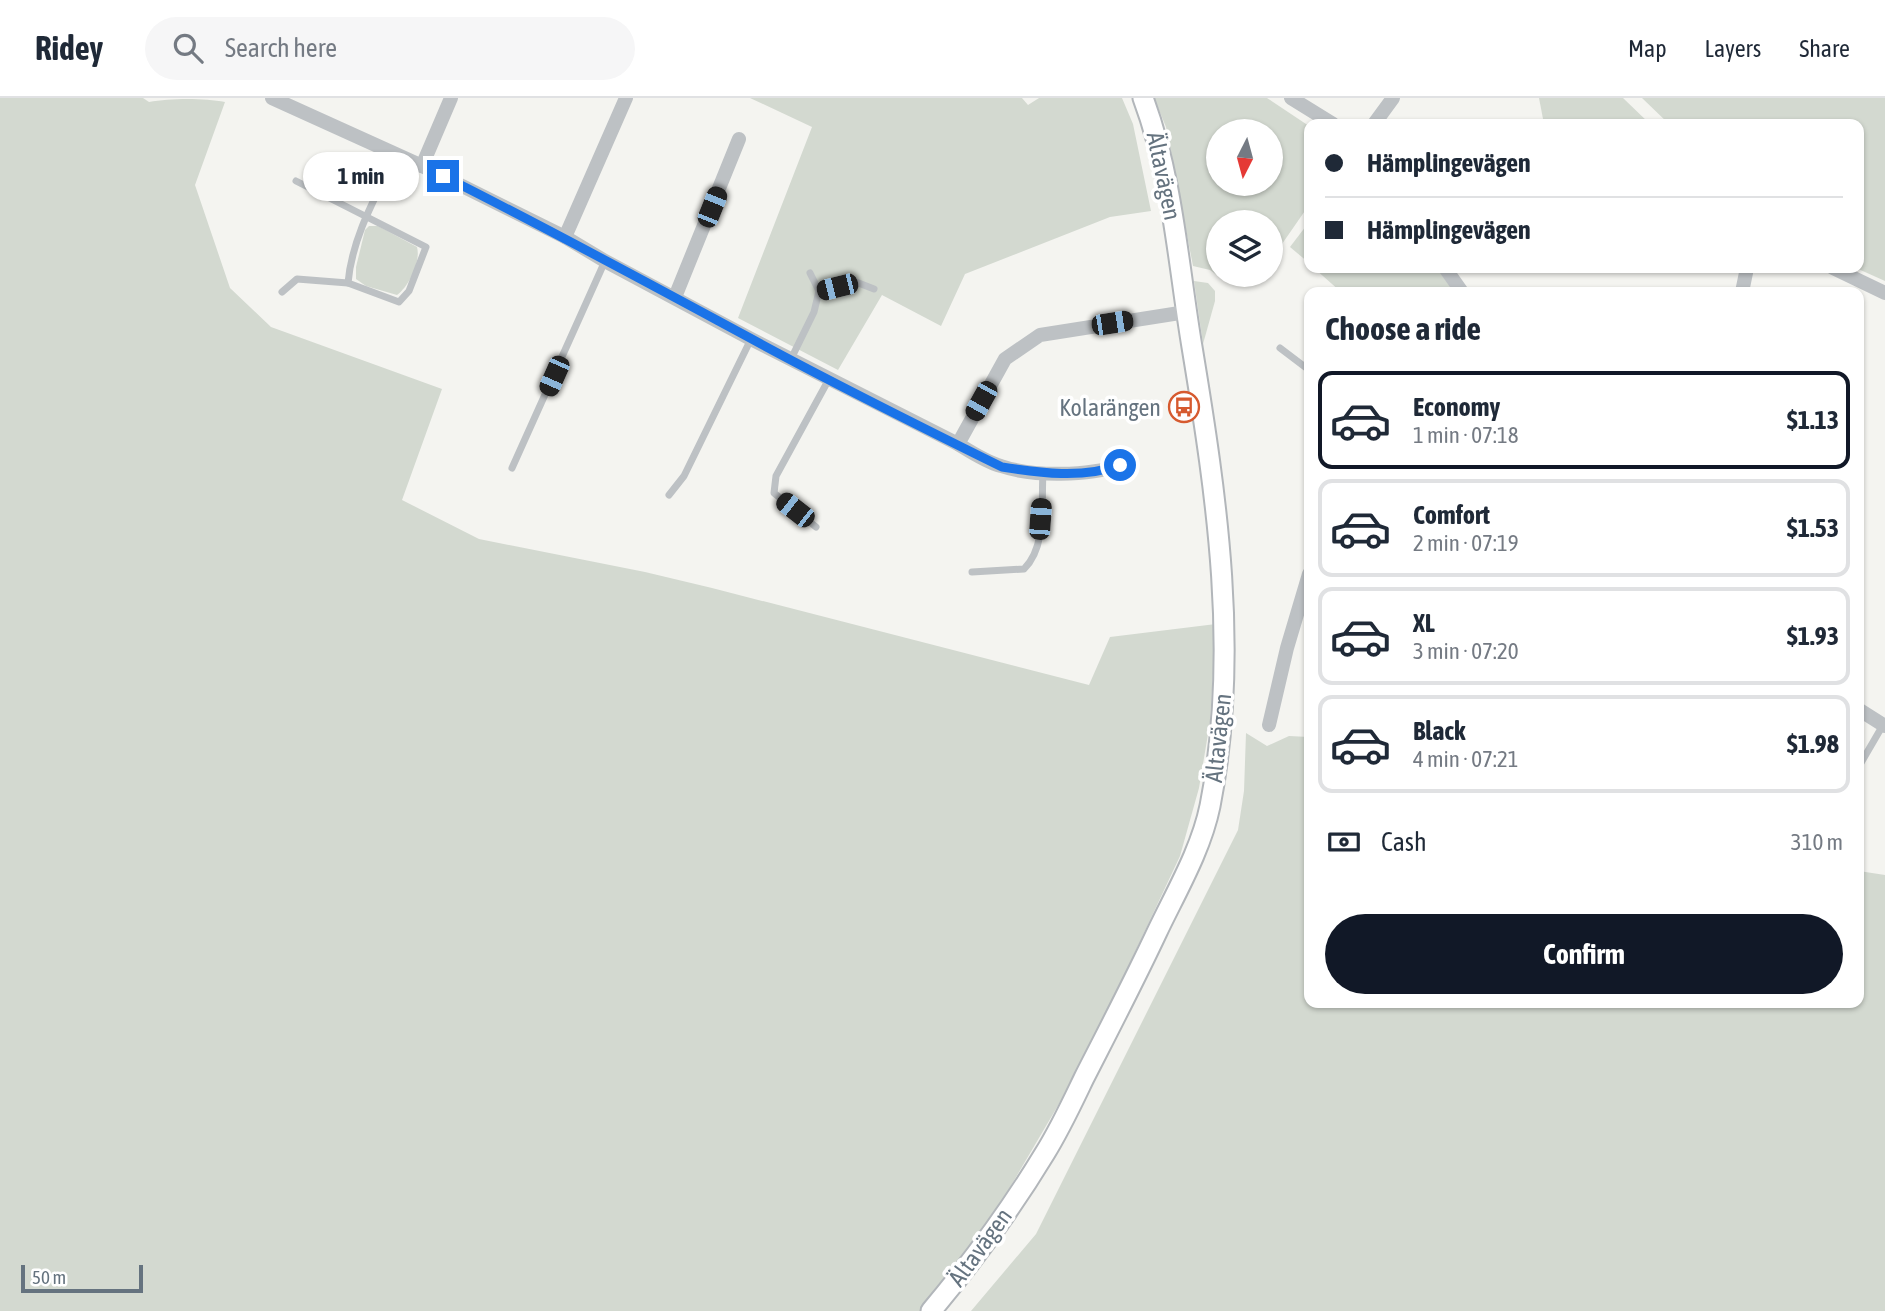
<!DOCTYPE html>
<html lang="en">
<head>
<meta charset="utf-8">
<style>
	body { margin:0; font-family:"Asap Condensed",sans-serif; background:#f6f6f7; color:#1f2937; height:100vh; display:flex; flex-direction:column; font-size:26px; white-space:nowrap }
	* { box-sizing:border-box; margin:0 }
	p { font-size:23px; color:#747a83 }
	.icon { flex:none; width:38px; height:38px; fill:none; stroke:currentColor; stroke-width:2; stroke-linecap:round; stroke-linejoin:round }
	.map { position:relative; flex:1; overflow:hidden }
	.side { position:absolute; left:1304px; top:189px; width:560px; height:721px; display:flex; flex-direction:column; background:#fff; border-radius:14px; box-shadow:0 2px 5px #0004 }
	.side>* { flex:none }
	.hud { position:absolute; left:1304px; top:21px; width:560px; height:154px; border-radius:14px; box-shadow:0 2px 5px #0004; display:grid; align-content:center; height:154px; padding:0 21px; background:#fff }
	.needle { width:46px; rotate:186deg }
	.tools { position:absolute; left:1206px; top:21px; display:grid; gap:14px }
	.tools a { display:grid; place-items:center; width:77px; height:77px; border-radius:50%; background:#fff; box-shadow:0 2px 5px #0004; font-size:35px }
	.scale { position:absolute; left:21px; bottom:18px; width:122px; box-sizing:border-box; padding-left:7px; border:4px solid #65737f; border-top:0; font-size:19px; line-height:24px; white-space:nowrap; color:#65737f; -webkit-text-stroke:5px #fff; paint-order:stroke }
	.end { position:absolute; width:32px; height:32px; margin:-16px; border:9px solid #1a73e8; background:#fff; box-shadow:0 0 0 4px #fff }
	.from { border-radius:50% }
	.bubble { position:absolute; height:49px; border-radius:24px; background:#fff; box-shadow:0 2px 5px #0004; font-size:23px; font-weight:700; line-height:49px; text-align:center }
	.car { position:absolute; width:21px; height:42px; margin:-21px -10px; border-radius:9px; box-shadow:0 0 5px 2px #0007; background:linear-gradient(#222 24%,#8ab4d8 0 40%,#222 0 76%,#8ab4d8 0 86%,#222 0) }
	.hud b { display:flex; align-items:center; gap:24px; height:66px; font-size:26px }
	.hud b+b { border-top:2px solid #e0e1e3 }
	.hud i { width:18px; height:18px; background:#1f2937 }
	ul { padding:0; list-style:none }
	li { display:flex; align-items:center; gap:21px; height:98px; margin:0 14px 10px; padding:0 7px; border:4px solid #e0e1e3; border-radius:14px }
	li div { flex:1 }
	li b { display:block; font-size:26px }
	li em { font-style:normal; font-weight:700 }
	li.current { border-color:#111827 }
	li>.icon { width:63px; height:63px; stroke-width:1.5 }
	h2 { padding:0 21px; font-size:32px; line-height:84px }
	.pay { display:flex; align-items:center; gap:18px; height:77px; padding:0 21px; font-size:26px }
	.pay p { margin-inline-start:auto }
	.action { display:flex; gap:14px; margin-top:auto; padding:14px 21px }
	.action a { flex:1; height:80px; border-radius:42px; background:#111827; color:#fff; font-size:28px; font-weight:700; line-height:80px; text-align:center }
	header { display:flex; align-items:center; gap:42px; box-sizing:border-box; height:98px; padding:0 35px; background:#fff; border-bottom:2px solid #e0e1e3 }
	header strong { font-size:33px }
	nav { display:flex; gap:38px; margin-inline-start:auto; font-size:24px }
	.search { width:490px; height:63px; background:#f6f6f7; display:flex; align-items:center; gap:18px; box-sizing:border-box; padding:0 24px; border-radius:38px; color:#747a83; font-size:26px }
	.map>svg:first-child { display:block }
	.green { fill:#d3d9d0; fill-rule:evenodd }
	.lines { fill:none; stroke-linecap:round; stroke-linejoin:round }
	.secondary-casing { stroke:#b2b6ba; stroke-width:23 }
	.service { stroke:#bdc1c4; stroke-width:7 }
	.minor { stroke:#bdc1c4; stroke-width:14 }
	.secondary { stroke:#fff; stroke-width:19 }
	.route { stroke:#1a73e8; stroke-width:9 }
	.labels { text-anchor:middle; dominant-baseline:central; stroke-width:7; stroke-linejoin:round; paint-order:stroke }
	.street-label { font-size:24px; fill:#65737f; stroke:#fff }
	.poi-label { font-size:24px; fill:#65737f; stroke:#fff; text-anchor:end }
</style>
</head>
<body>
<header>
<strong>Ridey</strong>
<div class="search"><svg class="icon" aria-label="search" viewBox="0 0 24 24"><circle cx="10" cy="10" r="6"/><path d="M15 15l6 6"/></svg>Search here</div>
<nav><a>Map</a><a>Layers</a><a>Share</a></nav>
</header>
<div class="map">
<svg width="1885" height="1213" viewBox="0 0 1885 1213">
	<rect width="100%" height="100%" fill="#f4f4f0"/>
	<g class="green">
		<path d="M 0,0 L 143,0 L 149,4 C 171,0 204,0 225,4 L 195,87 L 230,190 L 271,229 L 442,291 L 402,402 L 479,441 L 645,474 L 712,490 L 1089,587 L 1110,539 L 1216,526 L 1210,624 L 1199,690 L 1180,758 L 1083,965 L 979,1142 L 923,1213 L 0,1213 Z"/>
		<path d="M 750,0 L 1022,0 L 1028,7 L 1039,0 L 1122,0 L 1133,26 L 1151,113 L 1110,119 L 965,176 L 941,228 L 882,197 L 838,272 L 738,220 L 812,29 Z"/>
		<path d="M 1154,0 L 1267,0 L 1309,28 L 1309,107 L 1282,146 L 1271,158 L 1270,124 L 1218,124 L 1218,177 L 1243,177 L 1236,181 L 1225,183 L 1210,172 L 1193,168 L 1166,29 ZM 1218,33 L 1270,33 L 1270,86 L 1218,86 Z"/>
		<path d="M 1539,0 L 1623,0 L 1650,26 L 1544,26 Z"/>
		<path d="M 1642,0 L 1885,0 L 1885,183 L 1856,170 L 1858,170 L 1858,26 L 1669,26 Z"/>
		<path d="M 1309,124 L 1309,165 L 1290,149 Z"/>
		<path d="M 369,128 L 378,128 L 417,149 C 421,164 409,188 397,197 L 366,188 L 356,181 L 356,169 L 365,132 Z"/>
		<path d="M 1314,170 L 1437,170 L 1454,194 L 1341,194 Z"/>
		<path d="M 1194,183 L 1208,185 L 1215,193 L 1215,203 L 1203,246 Z"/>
		<path d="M 1246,635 L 1267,648 L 1289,638 L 1309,639 L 1309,905 L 1858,905 L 1859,773 L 1885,777 L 1885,1213 L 971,1213 L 1036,1136 L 1238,732 L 1244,693 Z"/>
	</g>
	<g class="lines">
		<g class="secondary-casing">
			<path id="secondary" d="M 931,1213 C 973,1163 1011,1111 1045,1055 C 1060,1031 1072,1005 1084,980 C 1109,931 1134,883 1157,834 C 1176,794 1201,752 1210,708 C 1240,556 1217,400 1192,249 C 1178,165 1173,80 1143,0"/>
		</g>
		<g class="service">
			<path d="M 296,83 L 426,149 L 409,193 L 399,204 L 348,185 C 352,139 376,98 396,57"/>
			<path d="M 819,193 L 856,184 L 874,191"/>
			<path d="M 282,194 L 297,181 L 348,185"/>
			<path d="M 1280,250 L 1309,272"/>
			<path d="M 791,261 L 814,214 L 819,193 L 810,175"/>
			<path d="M 512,370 L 605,163"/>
			<path d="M 669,397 L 684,378 L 751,241"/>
			<path d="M 816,429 L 774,395 L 776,378 L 829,281"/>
			<path d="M 972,474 L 1024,471 C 1047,449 1041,405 1043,375"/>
			<path d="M 1858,670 L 1883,627"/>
		</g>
		<g class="minor">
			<path d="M 272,0 L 422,68 L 565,139 L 605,163 L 751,241 L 958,346 L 1005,261 L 1040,237 L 1186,214"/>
			<path d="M 1291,0 L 1333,26"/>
			<path d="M 1374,26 L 1393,0"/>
			<path d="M 422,68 L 451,0"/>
			<path d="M 565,139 L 626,0"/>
			<path d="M 1445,170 L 1462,194"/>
			<path d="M 1833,170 L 1885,195"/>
			<path d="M 1742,194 L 1747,170"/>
			<path d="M 675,199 L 739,41"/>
			<path d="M 958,346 C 971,354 986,364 1001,368 C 1033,379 1089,378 1120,367"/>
			<path d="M 1858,611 L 1885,628"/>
			<path d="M 1269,627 L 1287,550 L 1309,476"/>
		</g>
		<use href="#secondary" class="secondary"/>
	</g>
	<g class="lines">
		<path class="route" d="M 443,78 C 547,130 648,185 750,240 C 832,285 917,327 1002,369 C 1040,375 1083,381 1120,367"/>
	</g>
	<defs>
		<g id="bus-ring" transform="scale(1.575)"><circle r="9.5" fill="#fff" stroke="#d65a2f" stroke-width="1.5"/><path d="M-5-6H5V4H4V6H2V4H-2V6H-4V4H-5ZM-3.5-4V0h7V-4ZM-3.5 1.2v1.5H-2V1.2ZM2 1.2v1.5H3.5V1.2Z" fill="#d65a2f"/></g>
	</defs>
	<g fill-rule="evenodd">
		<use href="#bus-ring" x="1184" y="309"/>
	</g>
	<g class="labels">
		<g class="street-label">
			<text transform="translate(1164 78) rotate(78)">Ältavägen</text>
			<text transform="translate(1218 640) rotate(-84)">Ältavägen</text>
			<text transform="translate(980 1149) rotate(-54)">Ältavägen</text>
		</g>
		<g class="poi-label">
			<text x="1161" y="309">Kolarängen</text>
		</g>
	</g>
</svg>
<div class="tools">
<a><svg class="needle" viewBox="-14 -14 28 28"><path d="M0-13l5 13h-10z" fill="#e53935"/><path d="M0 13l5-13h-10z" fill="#747a83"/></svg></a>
<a><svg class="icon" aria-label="layers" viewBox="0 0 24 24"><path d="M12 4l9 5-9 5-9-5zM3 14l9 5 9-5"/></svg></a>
</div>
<div class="scale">50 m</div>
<i class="end from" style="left:1120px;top:367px"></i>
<i class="end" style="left:443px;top:78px"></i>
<div class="bubble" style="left:303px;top:54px;width:116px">1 min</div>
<i class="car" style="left:712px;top:109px;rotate:22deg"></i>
<i class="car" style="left:837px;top:189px;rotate:256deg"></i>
<i class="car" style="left:1112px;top:225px;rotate:81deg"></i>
<i class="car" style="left:554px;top:278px;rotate:204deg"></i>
<i class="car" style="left:981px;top:303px;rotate:209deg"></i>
<i class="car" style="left:795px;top:412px;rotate:308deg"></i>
<i class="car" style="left:1040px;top:421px;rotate:4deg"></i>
<div class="hud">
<b><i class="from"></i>Hämplingevägen</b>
<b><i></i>Hämplingevägen</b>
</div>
<section class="side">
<h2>Choose a ride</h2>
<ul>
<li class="current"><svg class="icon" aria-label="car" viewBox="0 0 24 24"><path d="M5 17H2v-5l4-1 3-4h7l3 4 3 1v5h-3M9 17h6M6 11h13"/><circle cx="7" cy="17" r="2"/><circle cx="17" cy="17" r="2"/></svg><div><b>Economy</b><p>1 min · 07:18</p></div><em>$1.13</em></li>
<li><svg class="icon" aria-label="car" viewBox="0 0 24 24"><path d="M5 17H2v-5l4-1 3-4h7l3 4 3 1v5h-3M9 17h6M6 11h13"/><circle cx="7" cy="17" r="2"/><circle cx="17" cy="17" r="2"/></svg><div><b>Comfort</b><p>2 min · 07:19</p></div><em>$1.53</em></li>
<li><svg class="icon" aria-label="car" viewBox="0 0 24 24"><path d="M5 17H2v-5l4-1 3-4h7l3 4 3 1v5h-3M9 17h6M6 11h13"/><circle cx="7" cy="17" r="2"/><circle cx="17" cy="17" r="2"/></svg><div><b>XL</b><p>3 min · 07:20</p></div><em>$1.93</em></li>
<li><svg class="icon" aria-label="car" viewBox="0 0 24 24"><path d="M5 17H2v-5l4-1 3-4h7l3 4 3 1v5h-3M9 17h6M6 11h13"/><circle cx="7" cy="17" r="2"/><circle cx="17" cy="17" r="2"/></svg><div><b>Black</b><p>4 min · 07:21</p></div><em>$1.98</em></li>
</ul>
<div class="pay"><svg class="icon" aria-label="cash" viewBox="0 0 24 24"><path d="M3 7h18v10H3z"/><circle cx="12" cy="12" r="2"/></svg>Cash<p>310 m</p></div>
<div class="action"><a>Confirm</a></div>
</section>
</div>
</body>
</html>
